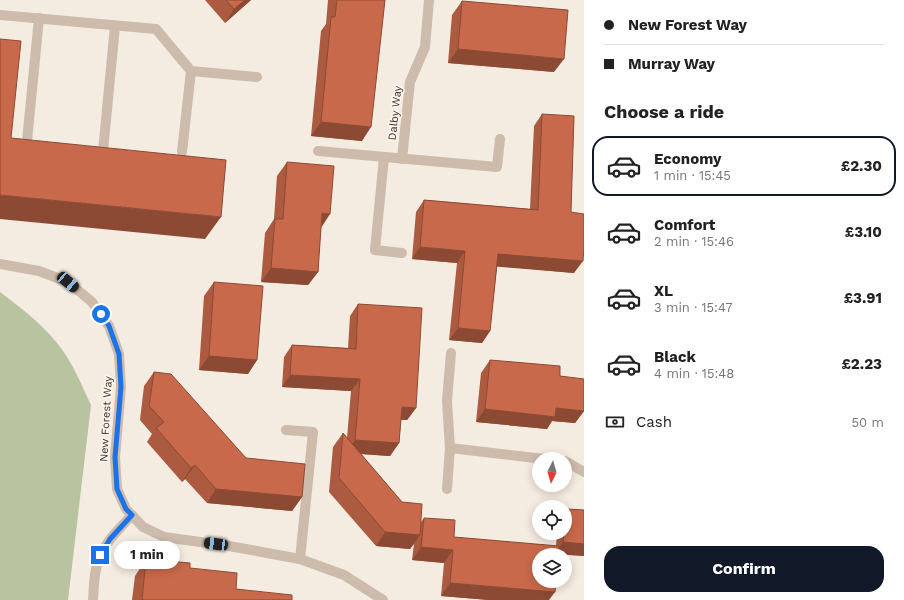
<!DOCTYPE html>
<html lang="en">
<head>
<meta charset="utf-8">
<style>
	body { margin:0; font-family:"Work Sans",sans-serif; background:#f2f2f2; color:#222; height:100vh; display:flex; flex-direction:column; font-size:15px; white-space:nowrap }
	* { box-sizing:border-box; margin:0 }
	p { font-size:13px; color:#767676 }
	.icon { flex:none; width:22px; height:22px; fill:none; stroke:currentColor; stroke-width:2; stroke-linecap:round; stroke-linejoin:round }
	.map { position:relative; flex:1; overflow:hidden }
	.sheet { display:flex; flex-direction:column; background:#fff; width:320px }
	.sheet>* { flex:none }
	.hud { display:grid; align-content:center; height:88px; padding:0 20px; background:#fff }
	.needle { width:26px; rotate:185deg }
	.controls { position:absolute; left:532px; top:452px; display:grid; gap:8px }
	.controls a { display:grid; place-items:center; width:40px; height:40px; border-radius:50%; background:#fff; box-shadow:0 2px 10px #0003; font-size:20px }
	.end { position:absolute; width:18px; height:18px; margin:-9px; border:5px solid #1a73e8; background:#fff; box-shadow:0 0 0 2px #fff }
	.from { border-radius:50% }
	.bubble { position:absolute; height:28px; border-radius:14px; background:#fff; box-shadow:0 2px 10px #0003; font-size:13px; font-weight:700; line-height:28px; text-align:center }
	.car { position:absolute; width:12px; height:24px; margin:-12px -6px; border-radius:5px; box-shadow:0 0 3px 1px #0007; background:linear-gradient(#222 24%,#8ab4d8 0 40%,#222 0 76%,#8ab4d8 0 86%,#222 0) }
	.hud b { display:flex; align-items:center; gap:14px; height:38px; font-size:15px }
	.hud b+b { border-top:1px solid #e0e0e0 }
	.hud i { width:10px; height:10px; background:#222 }
	ul { padding:0; list-style:none }
	li { display:flex; align-items:center; gap:12px; height:60px; margin:0 8px 6px; padding:0 12px; border:2px solid transparent; border-radius:16px }
	li div { flex:1 }
	li b { display:block; font-size:15px }
	li em { font-style:normal; font-weight:700 }
	li.current { border-color:#111827 }
	li>.icon { width:36px; height:36px; stroke-width:1.5 }
	h2 { padding:0 20px; font-size:18px; line-height:48px }
	.pay { display:flex; align-items:center; gap:10px; height:44px; padding:0 20px; font-size:15px }
	.pay p { margin-inline-start:auto }
	.action { display:flex; gap:8px; margin-top:auto; padding:8px 20px }
	.action a { flex:1; height:46px; border-radius:16px; background:#111827; color:#fff; font-size:16px; font-weight:700; line-height:46px; text-align:center }
	main { display:flex; flex:1; min-height:0 }
	.map>svg:first-child { display:block }
	.green { fill:#b8c4a0 }
	.lines { fill:none; stroke-linecap:round; stroke-linejoin:round }
	.service { stroke:#cdbbac; stroke-width:10 }
	.minor { stroke:#cdbbac; stroke-width:10 }
	.wall { fill:#ac5a40 }
	.shaded-wall { fill:#8c4a34 }
	.building { fill:#c8694b; stroke:#8c4a34 }
	.route { stroke:#1a73e8; stroke-width:5 }
	.labels { text-anchor:middle; dominant-baseline:central; stroke-width:3.5; stroke-linejoin:round; paint-order:stroke }
	.street-label { font-size:11px; fill:#3b302b; stroke:#fbf5ee }
</style>
</head>
<body>
<main>
<div class="map">
<svg width="584" height="600" viewBox="0 0 584 600">
	<rect width="100%" height="100%" fill="#f4ebe1"/>
	<path class="green" d="M 0,292 C 20,307 42,324 57,343 C 72,361 81,384 91,405 L 68,600 L 0,600 Z"/>
	<g class="lines">
		<g class="service">
			<path d="M 0,15 L 156,29 L 191,71 L 182,152"/>
			<path d="M 191,71 L 257,77"/>
			<path d="M 27,141 L 39,18"/>
			<path d="M 103,151 L 115,26"/>
			<path d="M 384,157 L 375,250 L 402,253"/>
			<path d="M 286,430 L 313,432 L 300,559"/>
		</g>
		<g class="minor">
			<path d="M 318,151 L 497,167 L 500,139"/>
			<path d="M 402,159 L 410,82 L 425,47 L 429,0"/>
			<path d="M 0,264 L 39,271 L 68,282 L 92,302 L 109,326 L 119,354 L 121,387 L 115,457 L 117,489 L 126,509 L 143,527 L 164,537 L 229,546 L 300,559 L 344,575 L 383,600"/>
			<path d="M 450,448 L 544,459"/>
			<path d="M 565,461 L 584,472"/>
			<path d="M 447,489 L 450,448 L 447,401 L 451,353"/>
			<path d="M 93,600 C 94,585 94,568 101,554 C 108,539 121,527 132,515"/>
		</g>
	</g>
	<g class="wall">
		<path d="M 205,0 L 251,0 L 225,23 Z"/>
		<path d="M 328,0 L 385,0 L 362,141 L 311,136 L 321,31 L 326,24 Z"/>
		<path d="M 462,1 L 554,72 L 448,63 L 452,15 Z"/>
		<path d="M 542,114 L 571,212 L 574,273 L 497,266 L 490,331 L 482,343 L 449,340 L 457,263 L 412,259 L 416,212 L 424,200 L 530,209 L 534,126 Z"/>
		<path d="M 287,162 L 321,227 L 318,272 L 308,285 L 261,282 L 265,233 L 274,219 L 277,176 Z"/>
		<path d="M 214,282 L 257,360 L 248,374 L 199,370 L 204,296 Z"/>
		<path d="M 358,304 L 416,408 L 407,420 L 401,420 L 399,443 L 390,456 L 361,454 L 402,502 L 421,522 L 424,518 L 454,537 L 556,546 L 557,533 L 565,533 L 565,510 L 566,509 L 584,510 L 584,556 L 558,554 L 549,600 L 489,600 L 441,596 L 444,563 L 412,560 L 414,544 L 410,549 L 376,546 L 329,492 L 333,447 L 343,433 L 347,438 L 351,391 L 282,387 L 284,357 L 292,345 L 348,348 L 350,316 Z"/>
		<path d="M 490,360 L 560,376 L 584,411 L 575,423 L 552,421 L 547,429 L 476,422 L 481,373 Z"/>
		<path d="M 154,372 L 246,458 L 302,497 L 292,511 L 207,503 L 185,479 L 182,482 L 147,442 L 152,434 L 140,420 L 144,386 Z"/>
		<path d="M 146,559 L 190,568 L 236,589 L 292,600 L 132,600 L 135,576 Z"/>
	</g>
	<g class="shaded-wall">
		<path d="M 245,0 L 251,0 L 225,23 L 234,9 Z"/>
		<path d="M 458,49 L 564,59 L 554,72 L 448,63 Z"/>
		<path d="M 321,122 L 371,127 L 362,141 L 311,136 Z"/>
		<path d="M 0,195 L 221,217 L 205,239 L 0,219 Z"/>
		<path d="M 322,213 L 330,214 L 321,228 Z"/>
		<path d="M 420,247 L 465,251 L 457,263 L 412,259 Z"/>
		<path d="M 498,254 L 583,261 L 574,273 L 490,266 Z"/>
		<path d="M 271,268 L 318,272 L 308,285 L 261,282 Z"/>
		<path d="M 458,328 L 490,331 L 482,343 L 449,340 Z"/>
		<path d="M 209,356 L 257,360 L 248,374 L 199,370 Z"/>
		<path d="M 290,375 L 360,379 L 351,391 L 282,387 Z"/>
		<path d="M 402,407 L 416,408 L 407,420 L 393,419 Z"/>
		<path d="M 556,408 L 584,411 L 575,423 L 552,421 L 547,429 L 476,422 L 485,409 Z"/>
		<path d="M 355,440 L 399,443 L 390,456 L 346,453 Z"/>
		<path d="M 195,465 L 185,479 L 182,482 L 191,468 Z"/>
		<path d="M 216,489 L 302,497 L 292,511 L 207,503 Z"/>
		<path d="M 385,532 L 420,535 L 410,549 L 376,546 Z"/>
		<path d="M 563,542 L 584,544 L 584,556 L 555,554 Z"/>
		<path d="M 421,547 L 453,550 L 444,563 L 412,560 Z"/>
		<path d="M 450,583 L 555,592 L 549,600 L 489,600 L 441,596 Z"/>
	</g>
	<g class="building">
		<path d="M 226,0 L 245,0 L 234,9 Z"/>
		<path d="M 337,0 L 385,0 L 371,127 L 321,122 L 331,17 L 335,17 Z"/>
		<path d="M 462,1 L 568,10 L 564,59 L 458,49 Z"/>
		<path d="M 0,39 L 21,41 L 11,138 L 226,160 L 221,217 L 0,195 Z"/>
		<path d="M 542,114 L 574,116 L 571,212 L 584,214 L 584,247 L 583,261 L 498,254 L 490,331 L 458,328 L 465,251 L 420,247 L 424,200 L 538,210 Z"/>
		<path d="M 287,162 L 334,166 L 330,214 L 322,213 L 318,272 L 271,268 L 275,219 L 283,219 Z"/>
		<path d="M 214,282 L 263,286 L 257,360 L 209,356 Z"/>
		<path d="M 358,304 L 422,308 L 416,408 L 402,407 L 399,443 L 355,440 L 360,379 L 290,375 L 292,345 L 356,349 Z"/>
		<path d="M 490,360 L 560,366 L 560,376 L 584,379 L 584,411 L 556,408 L 555,417 L 485,409 Z"/>
		<path d="M 154,372 L 171,374 L 246,458 L 305,464 L 302,497 L 216,489 L 195,465 L 191,468 L 156,428 L 164,422 L 149,406 Z"/>
		<path d="M 343,433 L 402,502 L 422,504 L 420,535 L 385,532 L 339,478 Z"/>
		<path d="M 566,509 L 584,510 L 584,544 L 563,542 L 564,533 L 565,533 L 565,521 Z"/>
		<path d="M 424,518 L 455,520 L 454,537 L 559,546 L 558,555 L 539,555 L 539,581 L 556,581 L 555,592 L 450,583 L 453,550 L 421,547 Z"/>
		<path d="M 146,559 L 190,563 L 190,568 L 237,573 L 236,589 L 292,595 L 292,600 L 142,600 Z"/>
	</g>
	<g class="lines">
		<path class="route" d="M 100,555 L 110,539 L 132,515 L 126,509 L 117,489 L 115,457 L 121,387 L 119,354 L 109,326 L 101,314"/>
	</g>
	<g class="labels">
		<g class="street-label">
			<text transform="translate(395 113) rotate(-84)">Dalby Way</text>
			<text transform="translate(106 419) rotate(-87)">New Forest Way</text>
		</g>
	</g>
</svg>
<div class="controls">
<a><svg class="needle" viewBox="-14 -14 28 28"><path d="M0-13l5 13h-10z" fill="#e53935"/><path d="M0 13l5-13h-10z" fill="#767676"/></svg></a>
<a><svg class="icon" aria-label="locate" viewBox="0 0 24 24"><circle cx="12" cy="12" r="6"/><path d="M12 2v4M12 18v4M2 12h4M18 12h4"/></svg></a>
<a><svg class="icon" aria-label="layers" viewBox="0 0 24 24"><path d="M12 4l9 5-9 5-9-5zM3 14l9 5 9-5"/></svg></a>
</div>
<i class="end from" style="left:101px;top:314px"></i>
<i class="end" style="left:100px;top:555px"></i>
<div class="bubble" style="left:114px;top:541px;width:66px">1 min</div>
<i class="car" style="left:68px;top:282px;rotate:130deg"></i>
<i class="car" style="left:216px;top:544px;rotate:277deg"></i>
</div>
<section class="sheet">
<div class="hud">
<b><i class="from"></i>New Forest Way</b>
<b><i></i>Murray Way</b>
</div>
<h2>Choose a ride</h2>
<ul>
<li class="current"><svg class="icon" aria-label="car" viewBox="0 0 24 24"><path d="M5 17H2v-5l4-1 3-4h7l3 4 3 1v5h-3M9 17h6M6 11h13"/><circle cx="7" cy="17" r="2"/><circle cx="17" cy="17" r="2"/></svg><div><b>Economy</b><p>1 min · 15:45</p></div><em>£2.30</em></li>
<li><svg class="icon" aria-label="car" viewBox="0 0 24 24"><path d="M5 17H2v-5l4-1 3-4h7l3 4 3 1v5h-3M9 17h6M6 11h13"/><circle cx="7" cy="17" r="2"/><circle cx="17" cy="17" r="2"/></svg><div><b>Comfort</b><p>2 min · 15:46</p></div><em>£3.10</em></li>
<li><svg class="icon" aria-label="car" viewBox="0 0 24 24"><path d="M5 17H2v-5l4-1 3-4h7l3 4 3 1v5h-3M9 17h6M6 11h13"/><circle cx="7" cy="17" r="2"/><circle cx="17" cy="17" r="2"/></svg><div><b>XL</b><p>3 min · 15:47</p></div><em>£3.91</em></li>
<li><svg class="icon" aria-label="car" viewBox="0 0 24 24"><path d="M5 17H2v-5l4-1 3-4h7l3 4 3 1v5h-3M9 17h6M6 11h13"/><circle cx="7" cy="17" r="2"/><circle cx="17" cy="17" r="2"/></svg><div><b>Black</b><p>4 min · 15:48</p></div><em>£2.23</em></li>
</ul>
<div class="pay"><svg class="icon" aria-label="cash" viewBox="0 0 24 24"><path d="M3 7h18v10H3z"/><circle cx="12" cy="12" r="2"/></svg>Cash<p>50 m</p></div>
<div class="action"><a>Confirm</a></div>
</section>
</main>
</body>
</html>
